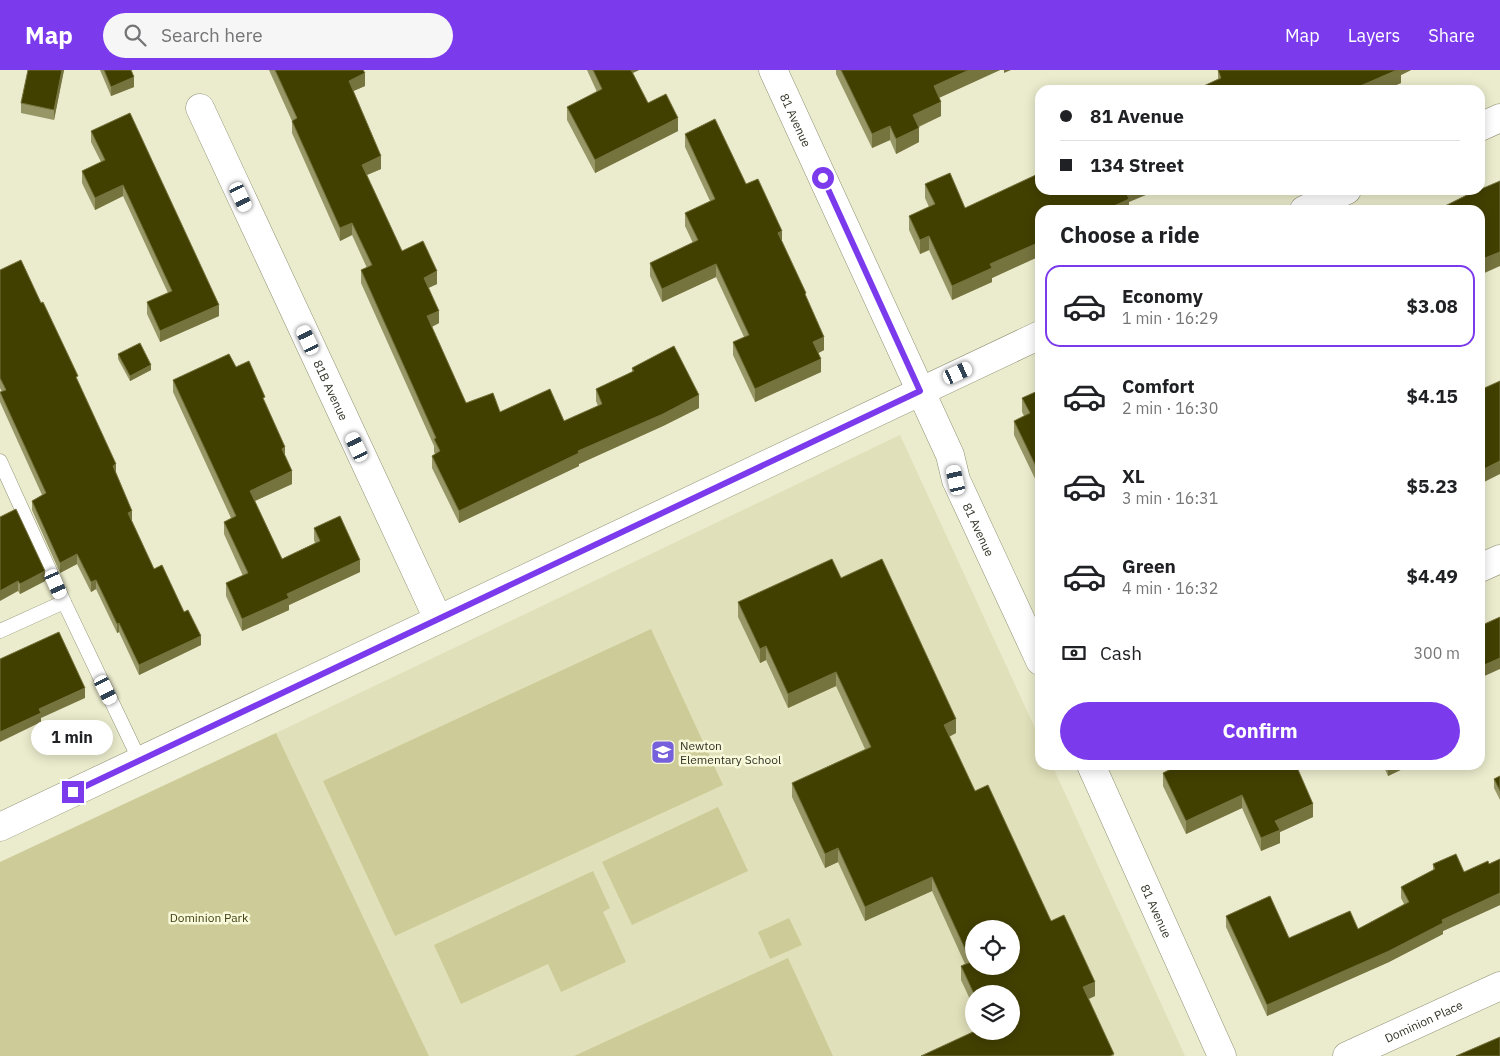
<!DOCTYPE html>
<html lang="en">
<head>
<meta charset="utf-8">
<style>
	body { margin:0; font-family:"IBM Plex Sans",sans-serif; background:#f6f6f6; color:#202124; height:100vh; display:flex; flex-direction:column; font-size:19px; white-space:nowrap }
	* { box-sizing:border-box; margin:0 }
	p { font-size:16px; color:#757577 }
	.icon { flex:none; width:28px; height:28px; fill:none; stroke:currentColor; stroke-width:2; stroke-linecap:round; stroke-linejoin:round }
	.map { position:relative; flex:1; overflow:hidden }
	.drawer { position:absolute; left:1035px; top:135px; width:450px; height:565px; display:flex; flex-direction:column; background:#fff; border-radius:15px; box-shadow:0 2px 12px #0003 }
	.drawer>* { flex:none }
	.banner { position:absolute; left:1035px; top:15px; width:450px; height:110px; border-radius:15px; box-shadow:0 2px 12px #0003; display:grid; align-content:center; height:110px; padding:0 25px; background:#fff }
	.tools { position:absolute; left:965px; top:850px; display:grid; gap:10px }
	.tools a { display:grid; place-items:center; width:55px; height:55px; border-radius:50%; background:#fff; box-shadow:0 2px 12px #0003; font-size:25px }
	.end { position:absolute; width:22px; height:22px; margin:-11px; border:6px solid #7c3aed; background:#fff; box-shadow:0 0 0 2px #fff }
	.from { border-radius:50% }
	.bubble { position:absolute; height:35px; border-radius:18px; background:#fff; box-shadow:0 2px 12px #0003; font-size:16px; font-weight:700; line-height:35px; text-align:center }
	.car { position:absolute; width:15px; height:30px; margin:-15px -8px; border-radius:6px; box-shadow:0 0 4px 1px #0007; background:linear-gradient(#fff 24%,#345 0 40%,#fff 0 76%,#345 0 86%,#fff 0) }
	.banner b { display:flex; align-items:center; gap:18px; height:48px; font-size:19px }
	.banner b+b { border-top:1px solid #e0e0e0 }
	.banner i { width:12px; height:12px; background:#202124 }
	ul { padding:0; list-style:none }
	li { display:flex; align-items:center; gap:15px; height:82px; margin:0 10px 8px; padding:0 15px; border:2px solid transparent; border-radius:15px }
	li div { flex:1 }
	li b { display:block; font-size:19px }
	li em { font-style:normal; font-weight:700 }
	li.selected { border-color:#7c3aed }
	li>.icon { width:45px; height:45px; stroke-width:1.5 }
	h2 { padding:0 25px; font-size:22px; line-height:60px }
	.pay { display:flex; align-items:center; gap:12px; height:55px; padding:0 25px; font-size:19px }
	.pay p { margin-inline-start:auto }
	.action { display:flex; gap:10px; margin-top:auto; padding:10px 25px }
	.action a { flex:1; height:58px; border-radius:30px; background:#7c3aed; color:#fff; font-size:20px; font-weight:700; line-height:58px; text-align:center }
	header { display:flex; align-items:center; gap:30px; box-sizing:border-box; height:70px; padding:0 25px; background:#7c3aed; color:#fff }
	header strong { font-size:24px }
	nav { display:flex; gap:28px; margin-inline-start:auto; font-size:18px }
	.search { width:350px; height:45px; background:#f6f6f6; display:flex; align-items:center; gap:12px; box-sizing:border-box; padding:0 18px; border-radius:28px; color:#757577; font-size:19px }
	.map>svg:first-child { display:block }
	.built { fill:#e0e0ba; fill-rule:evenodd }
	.green { fill:#cdcc98 }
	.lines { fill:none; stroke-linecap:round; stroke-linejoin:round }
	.service-casing { stroke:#909073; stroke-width:15 }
	.minor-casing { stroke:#909073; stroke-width:29 }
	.service { stroke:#fff; stroke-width:14 }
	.minor { stroke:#fff; stroke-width:28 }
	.wall { fill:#969666 }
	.shaded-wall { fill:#75733e }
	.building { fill:#424000; stroke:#75733e; fill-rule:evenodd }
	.route { stroke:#7c3aed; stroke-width:6 }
	.labels { text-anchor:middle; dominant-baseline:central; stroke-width:5; stroke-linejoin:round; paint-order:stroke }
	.street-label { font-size:12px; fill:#323226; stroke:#f8f9da }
	.poi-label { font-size:12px; fill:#323226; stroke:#f8f9da; text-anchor:start }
	.park-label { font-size:12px; fill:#424113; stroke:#f8f9da }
</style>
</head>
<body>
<header>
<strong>Map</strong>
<div class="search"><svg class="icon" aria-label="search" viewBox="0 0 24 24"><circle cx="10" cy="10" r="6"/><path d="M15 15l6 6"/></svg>Search here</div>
<nav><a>Map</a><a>Layers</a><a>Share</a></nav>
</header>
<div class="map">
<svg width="1500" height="986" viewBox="0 0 1500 986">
	<rect width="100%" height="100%" fill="#ebebcd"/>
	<path class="built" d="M 900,365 L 1040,669 L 1040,695 L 1052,695 L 1185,986 L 429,986 L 276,663 ZM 974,859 L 1011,859 L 1011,896 L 974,896 ZM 974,924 L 1011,924 L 1011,961 L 974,961 Z"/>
	<g class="green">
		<path d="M 651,559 L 723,715 L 395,866 L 323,711 Z"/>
		<path d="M 276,663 L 429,986 L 0,986 L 0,792 Z"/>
		<path d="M 718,737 L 748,801 L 632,855 L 602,792 Z"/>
		<path d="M 593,801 L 610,838 L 603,842 L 626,892 L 561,922 L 548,894 L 461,934 L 434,875 Z"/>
		<path d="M 789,848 L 802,875 L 770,889 L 758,862 Z"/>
		<path d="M 788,888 L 833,986 L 574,986 Z"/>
	</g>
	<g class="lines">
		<g class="service-casing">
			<g id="service">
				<path d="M 0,391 L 64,532 L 140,691"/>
				<path d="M 0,561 L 64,532"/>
			</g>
		</g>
		<g class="minor-casing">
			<g id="minor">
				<path id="s1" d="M 773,0 L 950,385 L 956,410 L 1040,591"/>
				<path id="s2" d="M 200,38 L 438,549"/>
				<path d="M 1480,57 L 1500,48"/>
				<path d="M 1304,140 L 1347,120"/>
				<path d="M 1480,498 L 1500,489"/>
				<path id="s3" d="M 1091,695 L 1222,986"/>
				<path d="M 0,757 L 1040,265"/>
				<path id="s4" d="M 1347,986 L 1500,916"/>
			</g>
		</g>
		<use href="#service" class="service"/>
		<use href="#minor" class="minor"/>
	</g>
	<g class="wall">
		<path d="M 64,0 L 54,50 L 21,43 L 21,33 Z"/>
		<path d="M 100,0 L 131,0 L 134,17 L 111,26 Z"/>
		<path d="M 269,0 L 363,0 L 365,16 L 353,21 L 381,99 L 367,105 L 402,181 L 437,214 L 428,218 L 439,253 L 432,257 L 466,333 L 500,342 L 564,351 L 598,336 L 596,331 L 596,319 L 632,302 L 632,298 L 699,338 L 663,356 L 579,394 L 579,396 L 459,453 L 432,398 L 432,386 L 435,384 L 434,382 L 434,376 L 361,213 L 361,200 L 367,198 L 352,165 L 340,171 L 292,63 L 292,51 Z"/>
		<path d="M 587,0 L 639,0 L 633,3 L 648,33 L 678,61 L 595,103 L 567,50 L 567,37 L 597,22 Z"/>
		<path d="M 836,0 L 1000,0 L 939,28 L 941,46 L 919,57 L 919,72 L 896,84 L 890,70 L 872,78 L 836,4 Z"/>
		<path d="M 1218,0 L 1411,0 L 1401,5 L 1401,13 L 1384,20 L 1195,20 L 1218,9 Z"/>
		<path d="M 91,61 L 219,246 L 160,272 L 147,244 L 147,232 L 168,223 L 123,126 L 95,140 L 82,113 L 82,101 L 101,92 L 91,72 Z"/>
		<path d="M 685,64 L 746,114 L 782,171 L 806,227 L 824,280 L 818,283 L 821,302 L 755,332 L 733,285 L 733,272 L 744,267 L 716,207 L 662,232 L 650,206 L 650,193 L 693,173 L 685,156 L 685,143 L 710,131 L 685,77 Z"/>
		<path d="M 925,114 L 965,138 L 1129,132 L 1129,140 L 1040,140 L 1040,186 L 992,208 L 992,212 L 952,230 L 929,180 L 920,184 L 909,160 L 909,146 L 929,137 L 925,128 Z"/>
		<path d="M 0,200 L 78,312 L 116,404 L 132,451 L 154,499 L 201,575 L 139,605 L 119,562 L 117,563 L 96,519 L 91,522 L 77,494 L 60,503 L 32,440 L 32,431 L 42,425 L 0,332 L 0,322 L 2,322 L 0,318 Z"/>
		<path d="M 118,284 L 151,300 L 130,311 L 118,289 Z"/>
		<path d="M 236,297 L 265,333 L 285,386 L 292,414 L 255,431 L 282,489 L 315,473 L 314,470 L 314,458 L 360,502 L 289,535 L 289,540 L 242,561 L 226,526 L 226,513 L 243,506 L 224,464 L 224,452 L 231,448 L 173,322 L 173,310 Z"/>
		<path d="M 1040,320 L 1040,419 L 1014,365 L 1014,351 L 1024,346 L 1022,342 L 1022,328 Z"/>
		<path d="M 0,447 L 45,511 L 20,524 L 18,521 Z"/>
		<path d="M 841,508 L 956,663 L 949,667 L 975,721 L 1095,926 L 1089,929 L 1114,986 L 1011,961 L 974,924 L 974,938 L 961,910 L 961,896 L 965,894 L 932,821 L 865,851 L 838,792 L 825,798 L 792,727 L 792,713 L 865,679 L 836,616 L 788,638 L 766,590 L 760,593 L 738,547 L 738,532 Z"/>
		<path d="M 1179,695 L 1313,747 L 1280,762 L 1280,773 L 1261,781 L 1242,738 L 1186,764 L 1163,716 L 1163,703 Z"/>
		<path d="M 1383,695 L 1411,695 L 1388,706 Z"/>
		<path d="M 1500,706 L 1500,730 L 1494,718 L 1494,709 Z"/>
		<path d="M 1500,789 L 1500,835 L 1443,861 L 1443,864 L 1389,892 L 1267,946 L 1226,857 L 1226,846 L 1289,868 L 1358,859 L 1404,834 L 1401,828 L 1401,817 L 1433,800 L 1433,794 L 1464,802 L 1489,794 Z"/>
	</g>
	<g class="shaded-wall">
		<path d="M 62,0 L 64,0 L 54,50 L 54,40 Z"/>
		<path d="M 628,0 L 639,0 L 628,5 Z"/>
		<path d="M 969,0 L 1000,0 L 934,30 L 934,16 Z"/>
		<path d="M 1004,0 L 1011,0 L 1004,3 Z"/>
		<path d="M 1397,0 L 1411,0 L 1401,5 L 1401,13 L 1384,20 L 1351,20 Z"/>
		<path d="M 365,3 L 365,16 L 349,23 L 349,11 Z"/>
		<path d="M 134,7 L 134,17 L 111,26 L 111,17 Z"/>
		<path d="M 941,32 L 941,46 L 913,59 L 913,45 Z"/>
		<path d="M 678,48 L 678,61 L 595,103 L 595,90 Z"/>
		<path d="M 890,56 L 890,70 L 872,78 L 872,64 Z"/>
		<path d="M 919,58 L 919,72 L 896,84 L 896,69 Z"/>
		<path d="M 381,86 L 381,99 L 362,107 L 362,95 Z"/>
		<path d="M 123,115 L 123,126 L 95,140 L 95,128 Z"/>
		<path d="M 1125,120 L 1158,120 L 1129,132 L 1129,140 L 1105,140 Z"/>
		<path d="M 352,153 L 352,165 L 340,171 L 340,158 Z"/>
		<path d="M 782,161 L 782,174 L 778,163 Z"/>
		<path d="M 929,166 L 929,180 L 920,184 L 920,170 Z"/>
		<path d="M 1040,172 L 1040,186 L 992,208 L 992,212 L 952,230 L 952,216 L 990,194 Z"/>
		<path d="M 1500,182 L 1500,196 L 1480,205 L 1480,190 Z"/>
		<path d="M 716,194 L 716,207 L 662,232 L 662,219 Z"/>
		<path d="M 437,201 L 437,214 L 424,220 L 424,208 Z"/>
		<path d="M 219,235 L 219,246 L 160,272 L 160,261 Z"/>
		<path d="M 439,241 L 439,253 L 427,259 L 427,246 Z"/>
		<path d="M 824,267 L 824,280 L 813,286 L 813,272 Z"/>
		<path d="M 821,289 L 821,302 L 755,332 L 755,319 Z"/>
		<path d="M 151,295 L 151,300 L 130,311 L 130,306 Z"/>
		<path d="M 699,325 L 699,338 L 663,356 L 579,394 L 579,396 L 459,453 L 459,441 L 578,381 Z"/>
		<path d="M 285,377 L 285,390 L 282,379 Z"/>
		<path d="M 1500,391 L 1500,404 L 1480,414 L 1480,401 Z"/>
		<path d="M 116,394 L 116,404 L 113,396 Z"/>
		<path d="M 292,401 L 292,414 L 250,433 L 250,421 Z"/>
		<path d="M 132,441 L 132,451 L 128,452 L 128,443 Z"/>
		<path d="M 77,484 L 77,494 L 60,503 L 60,493 Z"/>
		<path d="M 360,490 L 360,502 L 289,535 L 289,540 L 242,561 L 242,549 L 287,524 Z"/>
		<path d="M 45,501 L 45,511 L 20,524 L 20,514 Z"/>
		<path d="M 96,510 L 96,519 L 91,522 L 91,512 Z"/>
		<path d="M 18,511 L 18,521 L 0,531 L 0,521 Z"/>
		<path d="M 119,553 L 119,562 L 117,563 L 117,554 Z"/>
		<path d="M 201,566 L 201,575 L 139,605 L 139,595 Z"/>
		<path d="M 766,576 L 766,590 L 760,593 L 760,579 Z"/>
		<path d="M 1500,588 L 1500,599 L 1480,608 L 1480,597 Z"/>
		<path d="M 836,602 L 836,616 L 788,638 L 788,624 Z"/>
		<path d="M 85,618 L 85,628 L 41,648 L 41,652 L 0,672 L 0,662 L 39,639 Z"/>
		<path d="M 956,649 L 956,663 L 944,669 L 944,655 Z"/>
		<path d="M 1388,695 L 1411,695 L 1388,706 Z"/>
		<path d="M 1242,725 L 1242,738 L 1186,764 L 1186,751 Z"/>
		<path d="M 1313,734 L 1313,747 L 1280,762 L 1280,773 L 1261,781 L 1261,768 L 1275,751 Z"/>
		<path d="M 838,778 L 838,792 L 825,798 L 825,784 Z"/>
		<path d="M 932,807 L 932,821 L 865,851 L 865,837 Z"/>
		<path d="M 1500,823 L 1500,835 L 1443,861 L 1443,864 L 1389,892 L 1267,946 L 1267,935 L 1442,850 Z"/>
		<path d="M 1095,912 L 1095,926 L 1083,931 L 1083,917 Z"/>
	</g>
	<g class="building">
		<path d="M 28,0 L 62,0 L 54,40 L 21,33 Z"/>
		<path d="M 104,0 L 131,0 L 134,7 L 111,17 Z"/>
		<path d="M 275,0 L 363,0 L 365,3 L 349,11 L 381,86 L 362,95 L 402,181 L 423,171 L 437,201 L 424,208 L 439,241 L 427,246 L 466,333 L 493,323 L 500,342 L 550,319 L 564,351 L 602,334 L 596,319 L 634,301 L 632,298 L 674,276 L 699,325 L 663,344 L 578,381 L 579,383 L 459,441 L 432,386 L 440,381 L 434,369 L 436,368 L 361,200 L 372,195 L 352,153 L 340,158 L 292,51 L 297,48 Z"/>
		<path d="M 593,0 L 631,0 L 648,33 L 666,24 L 678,48 L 595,90 L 567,37 L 602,19 Z"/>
		<path d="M 841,0 L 969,0 L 934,16 L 941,32 L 913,45 L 919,58 L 896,69 L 890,56 L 872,64 Z"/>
		<path d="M 1218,0 L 1397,0 L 1351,20 L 1195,20 L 1221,8 Z"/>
		<path d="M 130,43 L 219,235 L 160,261 L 147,232 L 172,221 L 123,115 L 95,128 L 82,101 L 105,90 L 91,61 Z"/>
		<path d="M 715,49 L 746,114 L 758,109 L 782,161 L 778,163 L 806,223 L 805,224 L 824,267 L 813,272 L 821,289 L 755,319 L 733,272 L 749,265 L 716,194 L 662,219 L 650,193 L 698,170 L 685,143 L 715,129 L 685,64 Z"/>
		<path d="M 950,103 L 965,138 L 1040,103 L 1040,120 L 1125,120 L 1129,129 L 1105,140 L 1040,140 L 1040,172 L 990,194 L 992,198 L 952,216 L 929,166 L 920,170 L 909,146 L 935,134 L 925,114 Z"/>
		<path d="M 1500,111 L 1500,182 L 1480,190 L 1480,140 L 1437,140 L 1467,125 Z"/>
		<path d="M 21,190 L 41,233 L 43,232 L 78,306 L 76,307 L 116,394 L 113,396 L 132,441 L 128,443 L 154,499 L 162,495 L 184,542 L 188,540 L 201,566 L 139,595 L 119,553 L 117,554 L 96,510 L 91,512 L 77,484 L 60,493 L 32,431 L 46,423 L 0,322 L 6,320 L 0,308 L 0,200 Z"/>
		<path d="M 140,273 L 151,295 L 130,306 L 118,284 Z"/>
		<path d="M 229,284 L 236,297 L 249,291 L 265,327 L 263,328 L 285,377 L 282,379 L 292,401 L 250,421 L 282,489 L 320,471 L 314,458 L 340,446 L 360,490 L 287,524 L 289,528 L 242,549 L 226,513 L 248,503 L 224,452 L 236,446 L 173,310 Z"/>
		<path d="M 1500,311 L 1500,391 L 1480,401 L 1480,320 Z"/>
		<path d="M 1040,320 L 1040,405 L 1014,351 L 1030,343 L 1022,328 Z"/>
		<path d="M 16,439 L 45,501 L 20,514 L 18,511 L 0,521 L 0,447 Z"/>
		<path d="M 832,489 L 841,508 L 882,489 L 956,649 L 944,655 L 975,721 L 988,715 L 1051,851 L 1064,845 L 1095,912 L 1083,917 L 1114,984 L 1110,986 L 921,986 L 975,961 L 1011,961 L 1011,924 L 974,924 L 961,896 L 971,892 L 932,807 L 865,837 L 838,778 L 825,784 L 792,713 L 871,677 L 836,602 L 788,624 L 766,576 L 760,579 L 738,532 ZM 974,859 L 1011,859 L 1011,896 L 974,896 Z"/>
		<path d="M 1500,547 L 1500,588 L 1480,597 L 1480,556 Z"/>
		<path d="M 59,562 L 85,618 L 39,639 L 41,643 L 0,662 L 0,589 Z"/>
		<path d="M 1179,695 L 1296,695 L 1313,734 L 1275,751 L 1280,760 L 1261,768 L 1242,725 L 1186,751 L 1163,703 Z"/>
		<path d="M 1500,706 L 1500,721 L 1494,709 Z"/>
		<path d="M 1456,784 L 1464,802 L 1488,791 L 1489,794 L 1500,789 L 1500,823 L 1442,850 L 1443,853 L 1389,881 L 1267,935 L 1226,846 L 1270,826 L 1289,868 L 1350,841 L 1358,859 L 1409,832 L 1401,817 L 1435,799 L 1433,794 Z"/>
		<path d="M 1500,967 L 1500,986 L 1456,986 Z"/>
	</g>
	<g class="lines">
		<path class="route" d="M 73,722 L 920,321 L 823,108"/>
	</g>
	<defs>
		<g id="school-square" transform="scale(1.25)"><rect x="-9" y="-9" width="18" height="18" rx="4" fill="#7660db" stroke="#f8f9da"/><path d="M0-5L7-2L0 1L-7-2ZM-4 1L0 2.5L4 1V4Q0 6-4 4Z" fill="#fff"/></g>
	</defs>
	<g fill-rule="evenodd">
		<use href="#school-square" x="663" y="682"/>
	</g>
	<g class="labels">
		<g class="street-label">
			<text stroke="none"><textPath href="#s1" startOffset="55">81 Avenue</textPath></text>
			<text stroke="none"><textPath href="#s2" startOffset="311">81B Avenue</textPath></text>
			<text stroke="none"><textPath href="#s1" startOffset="504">81 Avenue</textPath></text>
			<text stroke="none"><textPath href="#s3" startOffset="160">81 Avenue</textPath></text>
			<text stroke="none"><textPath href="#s4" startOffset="84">Dominion Place</textPath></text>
		</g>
		<g class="poi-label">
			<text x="680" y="675">Newton<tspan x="680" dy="14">Elementary School</tspan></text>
		</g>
		<g class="park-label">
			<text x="209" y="847">Dominion Park</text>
		</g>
	</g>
</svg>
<div class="tools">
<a><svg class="icon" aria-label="locate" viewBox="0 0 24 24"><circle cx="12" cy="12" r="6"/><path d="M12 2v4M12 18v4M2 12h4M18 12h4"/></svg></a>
<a><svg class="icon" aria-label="layers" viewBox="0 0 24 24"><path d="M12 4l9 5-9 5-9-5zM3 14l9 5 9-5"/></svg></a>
</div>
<i class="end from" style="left:823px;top:108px"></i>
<i class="end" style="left:73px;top:722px"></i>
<div class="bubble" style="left:31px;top:650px;width:82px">1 min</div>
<i class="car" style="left:241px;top:127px;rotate:155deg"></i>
<i class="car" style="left:308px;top:270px;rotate:335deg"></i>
<i class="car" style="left:958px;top:303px;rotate:65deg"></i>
<i class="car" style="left:357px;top:377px;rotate:335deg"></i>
<i class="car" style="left:956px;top:410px;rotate:347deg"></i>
<i class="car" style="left:56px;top:514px;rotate:156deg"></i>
<i class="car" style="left:106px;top:620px;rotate:154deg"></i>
<div class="banner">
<b><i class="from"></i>81 Avenue</b>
<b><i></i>134 Street</b>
</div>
<section class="drawer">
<h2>Choose a ride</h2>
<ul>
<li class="selected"><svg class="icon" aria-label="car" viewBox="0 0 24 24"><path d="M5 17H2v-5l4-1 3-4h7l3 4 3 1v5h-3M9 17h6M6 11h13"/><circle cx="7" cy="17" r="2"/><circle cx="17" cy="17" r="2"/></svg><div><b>Economy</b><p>1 min · 16:29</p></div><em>$3.08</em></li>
<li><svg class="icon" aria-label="car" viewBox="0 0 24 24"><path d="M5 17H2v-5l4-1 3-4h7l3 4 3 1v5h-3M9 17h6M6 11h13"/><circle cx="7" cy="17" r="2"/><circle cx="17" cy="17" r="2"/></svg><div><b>Comfort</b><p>2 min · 16:30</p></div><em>$4.15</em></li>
<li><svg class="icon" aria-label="car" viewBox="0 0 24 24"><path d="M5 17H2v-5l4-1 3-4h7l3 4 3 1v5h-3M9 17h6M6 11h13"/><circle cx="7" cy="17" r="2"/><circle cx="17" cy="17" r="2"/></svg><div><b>XL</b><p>3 min · 16:31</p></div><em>$5.23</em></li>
<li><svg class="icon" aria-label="car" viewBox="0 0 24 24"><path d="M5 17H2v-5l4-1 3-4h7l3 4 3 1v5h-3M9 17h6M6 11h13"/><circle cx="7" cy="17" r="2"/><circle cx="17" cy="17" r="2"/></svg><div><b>Green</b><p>4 min · 16:32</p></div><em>$4.49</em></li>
</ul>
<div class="pay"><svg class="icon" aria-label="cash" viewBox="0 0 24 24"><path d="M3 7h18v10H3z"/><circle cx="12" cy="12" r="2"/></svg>Cash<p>300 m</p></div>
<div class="action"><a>Confirm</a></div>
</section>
</div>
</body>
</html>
